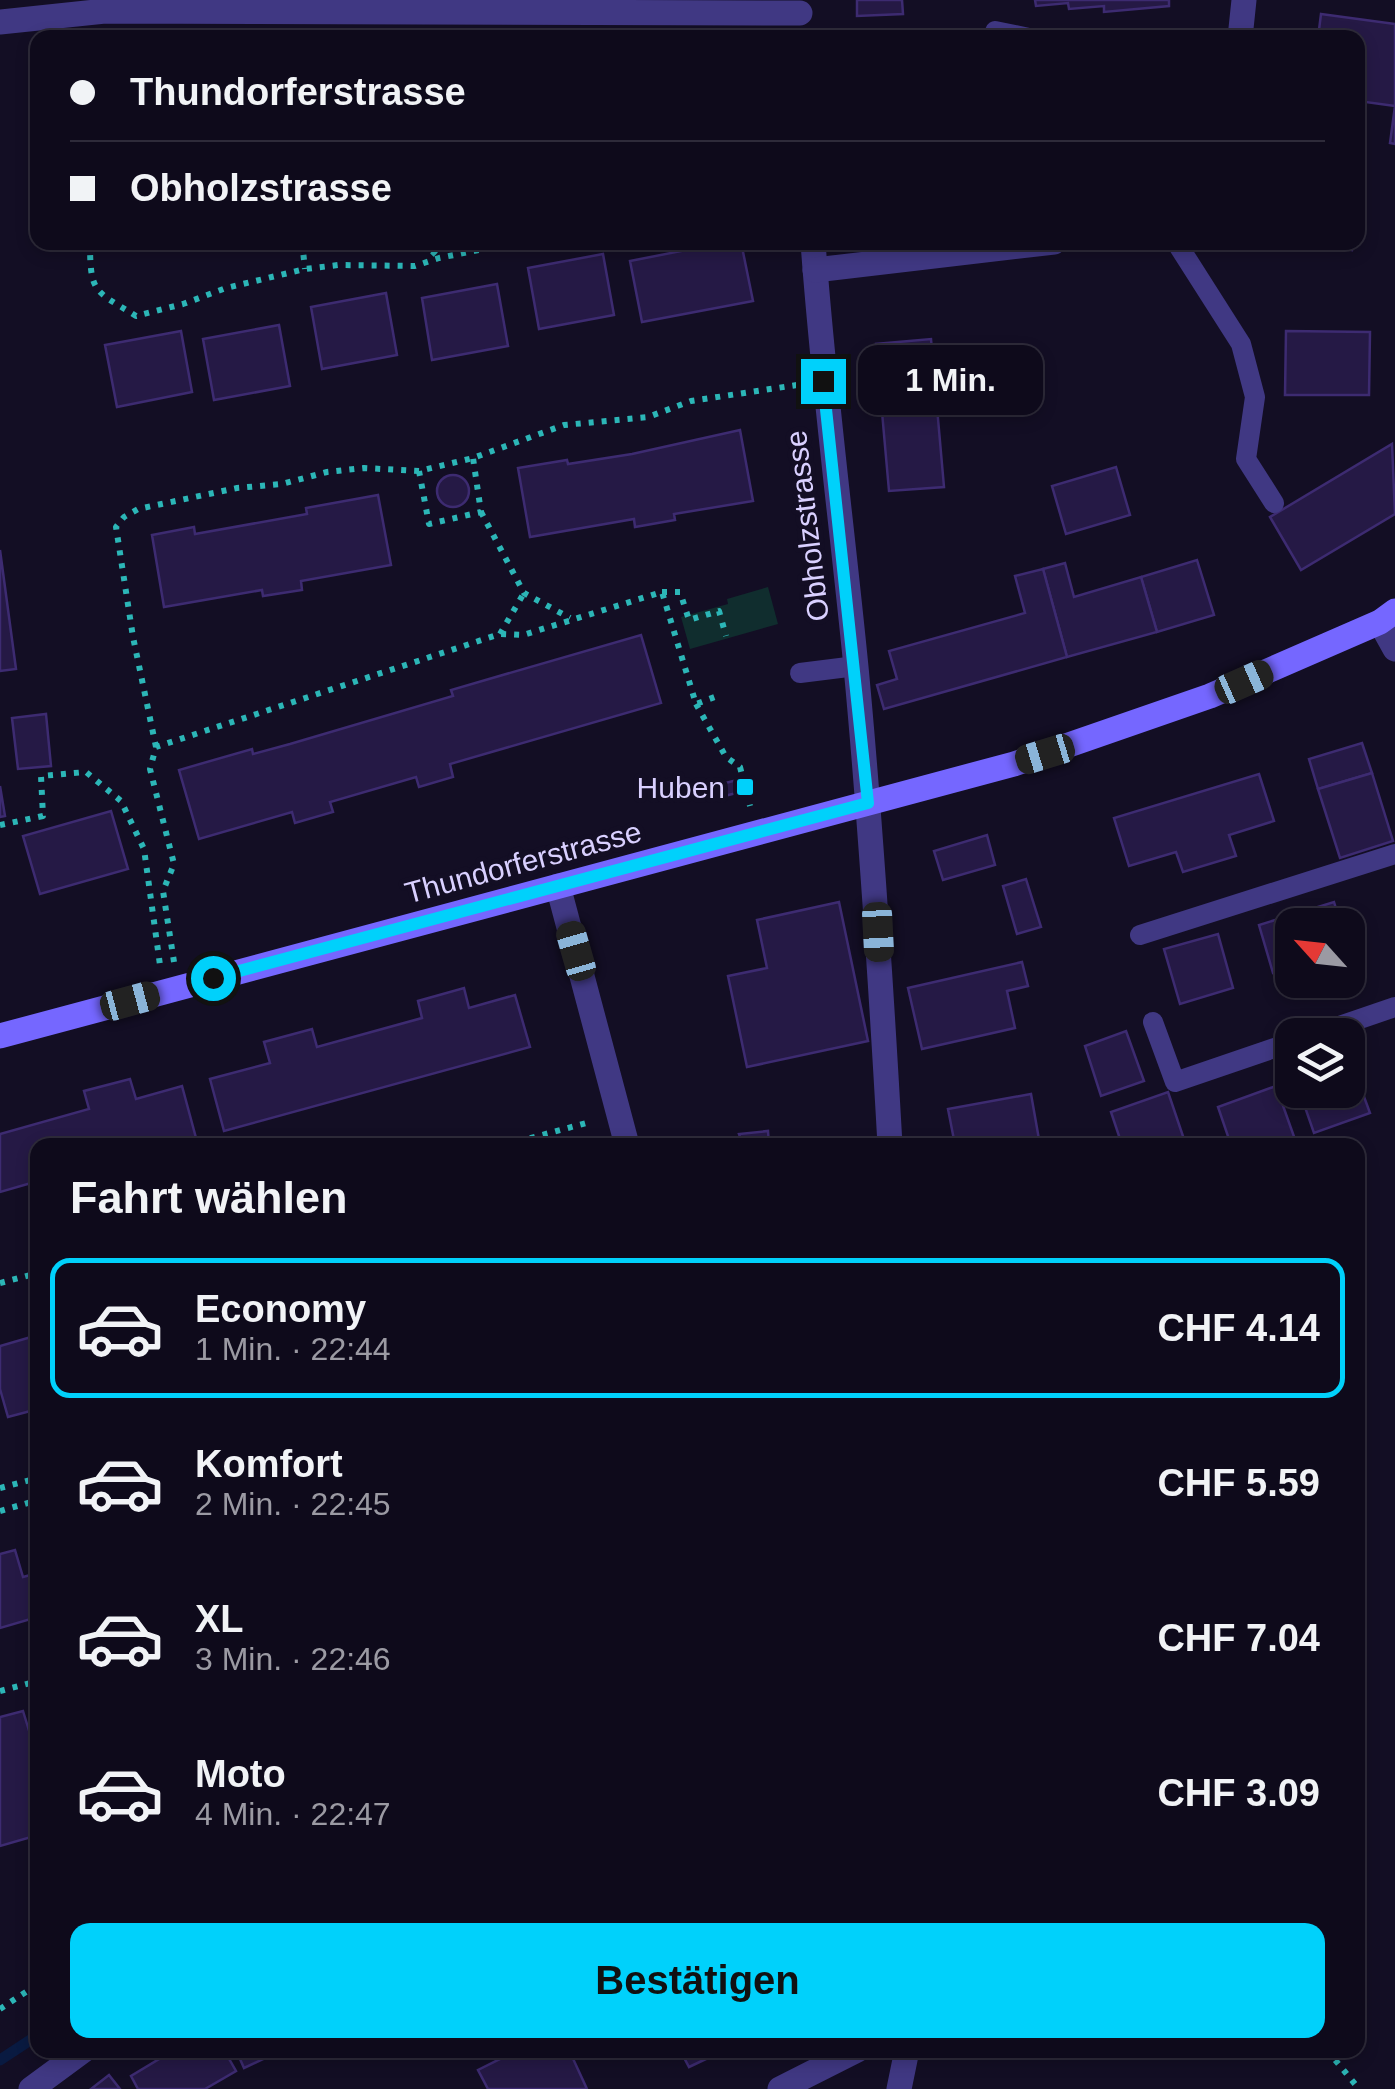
<!DOCTYPE html>
<html lang="de">
<head>
<meta charset="utf-8">
<style>
	body { margin:0; font-family:Arial,sans-serif; background:#171324; color:#f1f3f6; height:100vh; display:flex; flex-direction:column; font-size:38px; white-space:nowrap }
	* { box-sizing:border-box; margin:0 }
	p { font-size:32px; color:#9b9aa3 }
	.icon { flex:none; width:55px; height:55px; fill:none; stroke:currentColor; stroke-width:2; stroke-linecap:round; stroke-linejoin:round }
	.map { position:relative; flex:1; overflow:hidden }
	.drawer { position:absolute; left:30px; top:1138px; width:1335px; height:920px; display:flex; flex-direction:column; background:#0e0a1b; border-radius:20px; box-shadow:0 5px 15px #0003,0 0 0 2px #2e2b3a }
	.drawer>* { flex:none }
	.guide { position:absolute; left:30px; top:30px; width:1335px; height:220px; border-radius:20px; box-shadow:0 5px 15px #0003,0 0 0 2px #2e2b3a; display:grid; align-content:center; height:220px; padding:0 40px; background:#0e0a1b }
	.needle { width:65px; rotate:297deg }
	.buttons { position:absolute; left:1275px; top:908px; display:grid; gap:20px }
	.buttons a { display:grid; place-items:center; width:90px; height:90px; border-radius:20px; background:#0e0a1b; box-shadow:0 5px 15px #0003,0 0 0 2px #2e2b3a; font-size:50px }
	.end { position:absolute; width:45px; height:45px; margin:-22px; border:12px solid #00d1fb; background:#111; box-shadow:0 0 0 5px #111 }
	.from { border-radius:50% }
	.bubble { position:absolute; height:70px; border-radius:20px; background:#0e0a1b; box-shadow:0 5px 15px #0003,0 0 0 2px #2e2b3a; font-size:32px; font-weight:800; line-height:70px; text-align:center }
	.car { position:absolute; width:30px; height:60px; margin:-30px -15px; border-radius:12px; box-shadow:0 0 8px 2px #0007; background:linear-gradient(#222 24%,#8ab4d8 0 40%,#222 0 76%,#8ab4d8 0 86%,#222 0) }
	.guide b { display:flex; align-items:center; gap:35px; height:95px; font-size:38px }
	.guide b+b { border-top:2px solid #2e2b3a }
	.guide i { width:25px; height:25px; background:#f1f3f6 }
	ul { padding:0; list-style:none }
	li { display:flex; align-items:center; gap:30px; height:140px; margin:0 20px 15px; padding:0 20px; border:5px solid transparent; border-radius:20px }
	li div { flex:1 }
	li b { display:block; font-size:38px }
	li em { font-style:normal; font-weight:800 }
	li.on { border-color:#00d1fb }
	li>.icon { width:90px; height:90px; stroke-width:1.5 }
	h2 { padding:0 40px; font-size:45px; line-height:120px }
	.cta { display:flex; gap:20px; margin-top:auto; padding:20px 40px }
	.cta a { flex:1; height:115px; border-radius:20px; background:#00d1fb; color:#111; font-size:40px; font-weight:800; line-height:115px; text-align:center }
	.map>svg:first-child { display:block }
	.green { fill:#102d2e }
	.lines { fill:none; stroke-linecap:round; stroke-linejoin:round }
	.stream { stroke:#091a41; stroke-width:11 }
	.building { fill:#251945; stroke:#3d2b71; stroke-width:2.5 }
	.path { stroke:#2cb6b7; stroke-width:6; stroke-dasharray:5 8; stroke-linecap:butt }
	.lane { stroke:#403883; stroke-width:20 }
	.street { stroke:#403883; stroke-width:25 }
	.secondary { stroke:#7567ff; stroke-width:25 }
	.route { stroke:#00d1fb; stroke-width:12 }
	.poi-dot { fill:#00d1fb; stroke:#130e24; stroke-width:4 }
	.labels { text-anchor:middle; dominant-baseline:central; stroke-width:10; stroke-linejoin:round; paint-order:stroke }
	.street-label { font-size:30px; fill:#d9d0ff; stroke:#130e24 }
	.poi-label { font-size:30px; fill:#d9d0ff; stroke:#130e24; text-anchor:end }
</style>
</head>
<body>
<div class="map">
<svg width="1395" height="2089" viewBox="0 0 1395 2089">
	<rect width="100%" height="100%" fill="#130e24"/>
	<path class="green" d="M 768,587 L 778,624 L 690,649 L 681,617 L 728,604 L 727,599 Z"/>
	<g class="lines">
		<path class="stream" d="M 0,2060 L 38,2035"/>
	</g>
	<g class="building">
		<path d="M 857,0 L 902,0 L 903,14 L 857,16 Z"/>
		<path d="M 1035,0 L 1169,0 L 1169,6 L 1104,12 L 1104,6 L 1069,9 L 1068,3 L 1036,6 Z"/>
		<path d="M 1321,14 L 1395,24 L 1395,144 L 1390,143 L 1395,106 L 1358,101 L 1358,38 L 1318,38 Z"/>
		<path d="M 727,242 L 741,242 L 753,301 L 642,322 L 630,261 Z"/>
		<path d="M 1296,242 L 1354,242 L 1352,250 Z"/>
		<path d="M 603,254 L 614,315 L 539,329 L 528,268 Z"/>
		<path d="M 497,284 L 508,346 L 432,360 L 422,298 Z"/>
		<path d="M 386,293 L 397,355 L 322,369 L 311,307 Z"/>
		<path d="M 279,325 L 290,386 L 214,400 L 203,339 Z"/>
		<path d="M 181,331 L 192,392 L 117,407 L 105,345 Z"/>
		<path d="M 1286,331 L 1370,332 L 1369,395 L 1285,395 Z"/>
		<path d="M 931,339 L 944,487 L 889,491 L 876,344 Z"/>
		<path d="M 740,430 L 753,501 L 674,514 L 675,520 L 635,527 L 634,519 L 530,537 L 518,468 L 567,460 L 568,464 L 632,454 Z"/>
		<path d="M 1392,444 L 1395,514 L 1301,570 L 1270,517 Z"/>
		<path d="M 1116,467 L 1130,515 L 1066,534 L 1052,486 Z"/>
		<circle cx="453" cy="491" r="16"/>
		<path d="M 378,495 L 391,565 L 301,581 L 302,590 L 263,596 L 262,590 L 164,607 L 152,535 L 194,527 L 195,534 L 307,514 L 306,508 Z"/>
		<path d="M 0,550 L 16,669 L 0,671 Z"/>
		<path d="M 1197,560 L 1214,615 L 1157,632 L 1141,577 Z"/>
		<path d="M 1065,563 L 1074,597 L 1141,577 L 1157,632 L 1067,657 L 1043,569 Z"/>
		<path d="M 1043,569 L 1067,657 L 884,709 L 877,685 L 897,679 L 889,651 L 1025,613 L 1015,576 Z"/>
		<path d="M 641,635 L 661,703 L 450,764 L 453,777 L 419,787 L 416,777 L 330,802 L 333,812 L 295,823 L 292,812 L 199,839 L 179,770 L 252,749 L 253,754 L 290,744 L 453,696 L 451,690 Z"/>
		<path d="M 46,714 L 51,766 L 18,769 L 12,718 Z"/>
		<path d="M 1362,743 L 1372,773 L 1318,789 L 1309,759 Z"/>
		<path d="M 1372,773 L 1393,841 L 1340,858 L 1318,789 Z"/>
		<path d="M 1259,774 L 1274,821 L 1229,835 L 1236,856 L 1183,872 L 1176,852 L 1129,866 L 1114,818 Z"/>
		<path d="M 737,780 L 740,792 L 717,798 L 714,786 Z"/>
		<path d="M 0,786 L 5,816 L 0,817 Z"/>
		<path d="M 111,811 L 128,869 L 40,894 L 23,836 Z"/>
		<path d="M 987,835 L 995,865 L 943,880 L 934,851 Z"/>
		<path d="M 1026,879 L 1041,927 L 1017,934 L 1003,886 Z"/>
		<path d="M 839,902 L 868,1041 L 747,1067 L 728,976 L 767,968 L 757,920 Z"/>
		<path d="M 1334,902 L 1341,925 L 1292,925 L 1292,967 L 1273,973 L 1259,925 Z"/>
		<path d="M 1218,934 L 1233,988 L 1180,1004 L 1164,949 Z"/>
		<path d="M 1022,962 L 1028,986 L 1007,991 L 1015,1028 L 922,1049 L 908,988 Z"/>
		<path d="M 464,988 L 469,1008 L 515,995 L 530,1047 L 224,1131 L 210,1079 L 270,1063 L 264,1042 L 312,1029 L 317,1047 L 422,1018 L 418,1001 Z"/>
		<path d="M 1126,1031 L 1144,1081 L 1101,1096 L 1085,1046 Z"/>
		<path d="M 1352,1064 L 1370,1113 L 1314,1133 L 1299,1090 L 1348,1090 L 1348,1066 Z"/>
		<path d="M 130,1079 L 136,1099 L 182,1086 L 196,1138 L 171,1145 L 38,1145 L 38,1181 L 0,1192 L 0,1134 L 89,1109 L 84,1091 Z"/>
		<path d="M 1276,1086 L 1297,1145 L 1231,1145 L 1218,1107 Z"/>
		<path d="M 1168,1092 L 1186,1145 L 1122,1145 L 1111,1112 Z"/>
		<path d="M 1031,1094 L 1040,1145 L 955,1145 L 948,1109 Z"/>
		<path d="M 768,1131 L 769,1145 L 743,1145 L 739,1134 Z"/>
		<path d="M 38,1335 L 38,1409 L 8,1417 L 0,1389 L 0,1346 Z"/>
		<path d="M 15,1550 L 23,1577 L 38,1573 L 38,1629 L 34,1618 L 0,1628 L 0,1554 Z"/>
		<path d="M 23,1711 L 38,1760 L 38,1835 L 0,1846 L 0,1717 Z"/>
		<path d="M 153,2050 L 224,2050 L 236,2071 L 205,2089 L 138,2089 L 131,2076 L 159,2059 Z"/>
		<path d="M 236,2050 L 282,2050 L 244,2068 Z"/>
		<path d="M 518,2050 L 569,2050 L 587,2089 L 488,2089 L 478,2070 Z"/>
		<path d="M 680,2050 L 725,2050 L 689,2067 Z"/>
		<path d="M 109,2075 L 120,2089 L 91,2089 Z"/>
	</g>
	<g class="lines">
		<g class="path">
			<path d="M 90,242 C 90,295 95,290 136,316 L 183,304 L 226,288 L 305,269 L 338,265 L 415,266 L 439,258 L 519,242"/>
			<path d="M 302,242 L 305,269"/>
			<path d="M 423,242 L 439,258"/>
			<path d="M 419,471 L 429,524 L 481,512 L 473,458"/>
			<path d="M 481,512 L 524,593 L 570,618"/>
			<path d="M 662,592 L 680,592 L 689,620 L 719,611 L 726,636"/>
			<path d="M 500,634 L 524,593"/>
			<path d="M 696,704 L 726,757 L 740,767 L 750,806"/>
			<path d="M 156,747 L 133,637 L 116,527 L 124,517 L 138,509 L 237,488 L 282,484 L 327,472 L 364,468 L 419,471 L 473,458 L 564,425 L 648,417 L 691,401 L 797,385"/>
			<path d="M 0,825 L 43,816 L 41,776 L 86,772 L 121,801 L 144,849 L 160,965"/>
			<path d="M 174,962 L 163,891 L 174,864 L 150,769 L 156,747 L 500,634 L 523,635 L 662,592 L 696,704 L 720,695"/>
			<path d="M 505,1145 L 590,1122"/>
			<path d="M 35,1274 L 38,1284"/>
			<path d="M 0,1283 L 38,1273"/>
			<path d="M 0,1488 L 38,1478"/>
			<path d="M 0,1511 L 38,1500"/>
			<path d="M 0,1691 L 38,1681"/>
			<path d="M 0,2009 L 38,1984"/>
			<path d="M 1327,2050 L 1359,2089"/>
		</g>
		<g class="lane">
			<path d="M 995,31 L 1029,38"/>
			<path d="M 1176,242 L 1241,344 L 1255,397 L 1246,459 L 1274,503"/>
			<path d="M 800,673 L 856,666"/>
			<path d="M 1140,935 L 1395,854"/>
			<path d="M 1153,1022 L 1175,1082 L 1292,1042"/>
			<path d="M 1313,1035 L 1395,1007"/>
		</g>
		<g class="street">
			<path d="M 0,22 L 105,11 L 800,13"/>
			<path d="M 1240,38 L 1244,0"/>
			<path d="M 813,242 C 823,384 842,525 856,667 C 871,826 881,985 890,1145"/>
			<path d="M 815,270 L 1054,242"/>
			<path d="M 1380,622 L 1395,649"/>
			<path d="M 558,886 L 627,1145"/>
			<path d="M 31,2089 L 84,2050"/>
			<path d="M 780,2089 L 857,2050"/>
			<path d="M 899,2089 L 907,2050"/>
		</g>
		<path class="secondary" d="M 0,1036 L 1014,764 L 1210,696 L 1380,622 L 1395,611"/>
	</g>
	<g class="lines">
		<path class="route" d="M 213,978 L 868,803 L 823,381"/>
	</g>
	<rect class="poi-dot" x="735" y="777" width="20" height="20" rx="5"/>
	<g class="labels">
		<g class="street-label">
			<text transform="translate(807 526) rotate(-97)">Obholzstrasse</text>
			<text transform="translate(523 862) rotate(-15)">Thundorferstrasse</text>
		</g>
		<g class="poi-label">
			<text x="725" y="787">Huben</text>
		</g>
	</g>
</svg>
<div class="buttons">
<a><svg class="needle" viewBox="-14 -14 28 28"><path d="M0-13l5 13h-10z" fill="#e53935"/><path d="M0 13l5-13h-10z" fill="#9b9aa3"/></svg></a>
<a><svg class="icon" aria-label="layers" viewBox="0 0 24 24"><path d="M12 4l9 5-9 5-9-5zM3 14l9 5 9-5"/></svg></a>
</div>
<i class="end from" style="left:213px;top:978px"></i>
<i class="end" style="left:823px;top:381px"></i>
<div class="bubble" style="left:858px;top:345px;width:185px">1 Min.</div>
<i class="car" style="left:1244px;top:682px;rotate:66deg"></i>
<i class="car" style="left:1045px;top:754px;rotate:253deg"></i>
<i class="car" style="left:878px;top:932px;rotate:177deg"></i>
<i class="car" style="left:576px;top:951px;rotate:344deg"></i>
<i class="car" style="left:130px;top:1001px;rotate:75deg"></i>
<div class="guide">
<b><i class="from"></i>Thundorferstrasse</b>
<b><i></i>Obholzstrasse</b>
</div>
<section class="drawer">
<h2>Fahrt wählen</h2>
<ul>
<li class="on"><svg class="icon" aria-label="car" viewBox="0 0 24 24"><path d="M5 17H2v-5l4-1 3-4h7l3 4 3 1v5h-3M9 17h6M6 11h13"/><circle cx="7" cy="17" r="2"/><circle cx="17" cy="17" r="2"/></svg><div><b>Economy</b><p>1 Min. · 22:44</p></div><em>CHF 4.14</em></li>
<li><svg class="icon" aria-label="car" viewBox="0 0 24 24"><path d="M5 17H2v-5l4-1 3-4h7l3 4 3 1v5h-3M9 17h6M6 11h13"/><circle cx="7" cy="17" r="2"/><circle cx="17" cy="17" r="2"/></svg><div><b>Komfort</b><p>2 Min. · 22:45</p></div><em>CHF 5.59</em></li>
<li><svg class="icon" aria-label="car" viewBox="0 0 24 24"><path d="M5 17H2v-5l4-1 3-4h7l3 4 3 1v5h-3M9 17h6M6 11h13"/><circle cx="7" cy="17" r="2"/><circle cx="17" cy="17" r="2"/></svg><div><b>XL</b><p>3 Min. · 22:46</p></div><em>CHF 7.04</em></li>
<li><svg class="icon" aria-label="car" viewBox="0 0 24 24"><path d="M5 17H2v-5l4-1 3-4h7l3 4 3 1v5h-3M9 17h6M6 11h13"/><circle cx="7" cy="17" r="2"/><circle cx="17" cy="17" r="2"/></svg><div><b>Moto</b><p>4 Min. · 22:47</p></div><em>CHF 3.09</em></li>
</ul>
<div class="cta"><a>Bestätigen</a></div>
</section>
</div>
</body>
</html>
